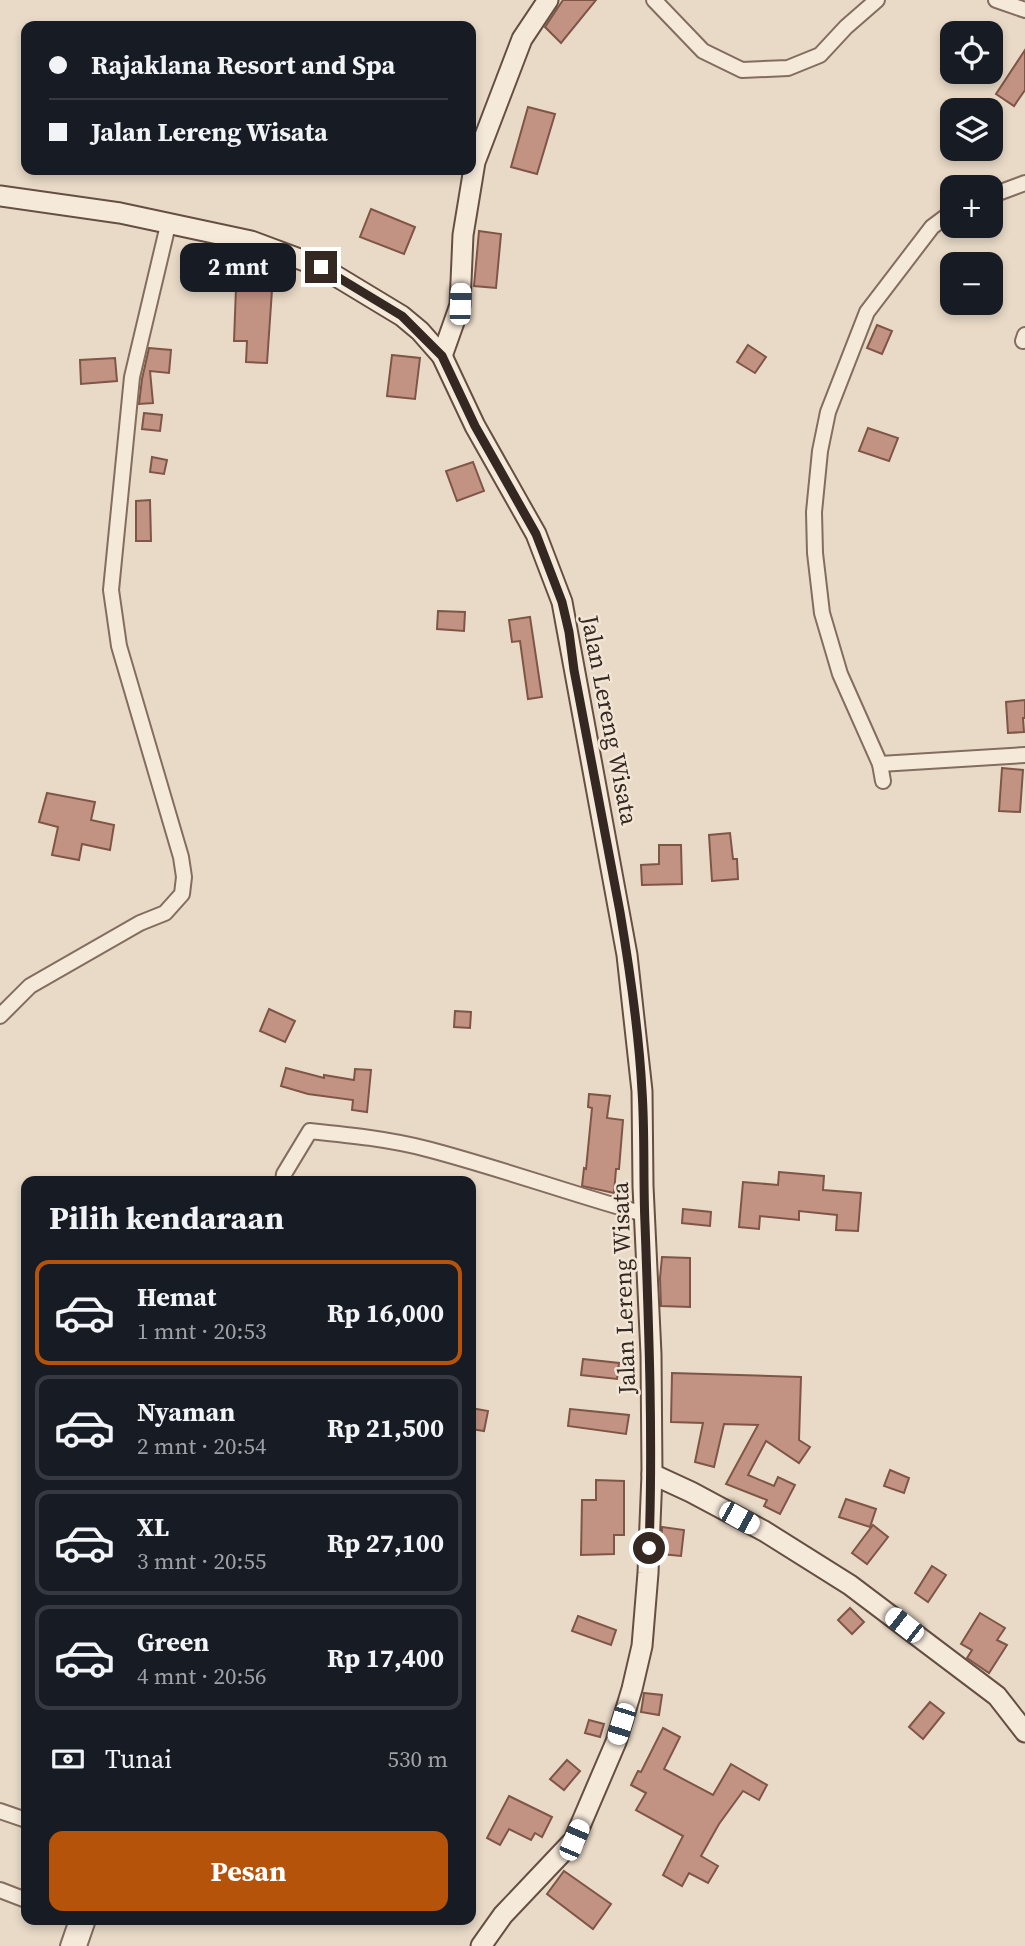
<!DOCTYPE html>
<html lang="id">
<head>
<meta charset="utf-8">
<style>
	body { margin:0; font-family:"Source Serif 4",serif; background:#242831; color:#f1f3f6; height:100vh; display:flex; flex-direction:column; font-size:26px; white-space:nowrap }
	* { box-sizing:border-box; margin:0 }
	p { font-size:23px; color:#9ea1a6 }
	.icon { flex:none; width:38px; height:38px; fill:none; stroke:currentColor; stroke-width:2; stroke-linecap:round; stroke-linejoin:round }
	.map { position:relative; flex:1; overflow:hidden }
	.side { position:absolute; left:21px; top:1176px; width:455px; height:749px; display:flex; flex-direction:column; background:#171b24; border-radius:14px; box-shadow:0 4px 10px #0003 }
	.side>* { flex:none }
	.hud { position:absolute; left:21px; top:21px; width:455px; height:154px; border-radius:14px; box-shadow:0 4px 10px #0003; display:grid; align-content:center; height:154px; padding:0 28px; background:#171b24 }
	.buttons { position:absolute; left:940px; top:21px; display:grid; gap:14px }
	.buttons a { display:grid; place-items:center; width:63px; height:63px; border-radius:14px; background:#171b24; box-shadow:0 4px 10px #0003; font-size:35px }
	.end { position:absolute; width:32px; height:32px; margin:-16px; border:9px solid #352721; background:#fff; box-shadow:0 0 0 4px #fff }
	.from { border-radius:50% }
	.bubble { position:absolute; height:49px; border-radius:14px; background:#171b24; box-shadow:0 4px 10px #0003; font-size:23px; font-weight:700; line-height:49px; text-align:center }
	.car { position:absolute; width:21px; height:42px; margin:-21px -10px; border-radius:9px; box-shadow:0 0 5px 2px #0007; background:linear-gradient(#fff 24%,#345 0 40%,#fff 0 76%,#345 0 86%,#fff 0) }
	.hud b { display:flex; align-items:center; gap:24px; height:66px; font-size:26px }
	.hud b+b { border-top:2px solid #363941 }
	.hud i { width:18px; height:18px; background:#f1f3f6 }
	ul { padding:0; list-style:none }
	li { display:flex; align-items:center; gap:21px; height:105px; margin:0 14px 10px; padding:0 14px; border:4px solid #363941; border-radius:14px }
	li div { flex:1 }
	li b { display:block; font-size:26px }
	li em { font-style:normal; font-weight:700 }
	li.current { border-color:#b45309 }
	li>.icon { width:63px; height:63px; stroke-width:1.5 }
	h2 { padding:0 28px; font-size:32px; line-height:84px }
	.pay { display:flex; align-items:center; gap:18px; height:77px; padding:0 28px; font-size:26px }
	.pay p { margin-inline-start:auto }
	.action { display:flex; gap:14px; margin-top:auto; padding:14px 28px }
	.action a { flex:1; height:80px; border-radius:14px; background:#b45309; color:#fff; font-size:28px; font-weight:700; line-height:80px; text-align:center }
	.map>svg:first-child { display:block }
	.building { fill:#c29382; stroke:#7f5548; stroke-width:2 }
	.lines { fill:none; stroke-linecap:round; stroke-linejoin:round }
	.street-casing { stroke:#836d5f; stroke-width:18 }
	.secondary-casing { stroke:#654e42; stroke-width:23 }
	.street { stroke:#f5e9da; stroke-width:14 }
	.secondary { stroke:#f5e9da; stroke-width:19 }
	.route { stroke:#352721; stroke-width:9 }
	.labels { text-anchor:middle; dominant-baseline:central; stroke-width:5; stroke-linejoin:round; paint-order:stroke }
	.street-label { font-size:24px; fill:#352721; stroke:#f1e5d6 }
</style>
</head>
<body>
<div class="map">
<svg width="1025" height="1946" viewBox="0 0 1025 1946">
	<rect width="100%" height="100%" fill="#e9dac7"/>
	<g class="building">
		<path d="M 563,0 L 596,0 L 561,43 L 545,27 Z"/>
		<path d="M 1025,50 L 1025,90 L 1014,106 L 996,94 Z"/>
		<path d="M 528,107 L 555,114 L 537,174 L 511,167 Z"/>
		<path d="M 371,209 L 415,227 L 404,254 L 360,237 Z"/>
		<path d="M 479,231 L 501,234 L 496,288 L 474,286 Z"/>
		<path d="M 236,288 L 272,290 L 267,363 L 246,362 L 247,341 L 234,341 Z"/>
		<path d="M 877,325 L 892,331 L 882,354 L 867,348 Z"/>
		<path d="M 748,345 L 766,357 L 755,373 L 737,362 Z"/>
		<path d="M 149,348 L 171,350 L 169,373 L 150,371 L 153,403 L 139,404 L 142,379 Z"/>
		<path d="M 392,355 L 420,358 L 415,399 L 387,396 Z"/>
		<path d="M 115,358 L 117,381 L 81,384 L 80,360 Z"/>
		<path d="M 144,413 L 162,415 L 160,431 L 142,429 Z"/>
		<path d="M 868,428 L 898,438 L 889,461 L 859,451 Z"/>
		<path d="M 152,457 L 167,460 L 164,474 L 150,472 Z"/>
		<path d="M 473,462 L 484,491 L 457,501 L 446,471 Z"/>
		<path d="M 150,500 L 151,541 L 136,541 L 136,501 Z"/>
		<path d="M 438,611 L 465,612 L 464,631 L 437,629 Z"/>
		<path d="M 530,617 L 542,697 L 528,699 L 520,641 L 512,642 L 509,620 Z"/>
		<path d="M 1025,700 L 1025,718 L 1023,718 L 1024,732 L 1008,733 L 1006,702 Z"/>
		<path d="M 1002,768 L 1023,770 L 1020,812 L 999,811 Z"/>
		<path d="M 47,793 L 95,802 L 91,820 L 114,825 L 110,850 L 82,844 L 79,860 L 52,855 L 58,827 L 39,822 Z"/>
		<path d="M 730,833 L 733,859 L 737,859 L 738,879 L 712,881 L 709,835 Z"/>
		<path d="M 659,845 L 681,845 L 682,884 L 642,885 L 641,865 L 659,864 Z"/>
		<path d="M 269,1009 L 295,1021 L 285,1042 L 260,1031 Z"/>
		<path d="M 455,1011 L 471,1012 L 470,1028 L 454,1027 Z"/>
		<path d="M 286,1068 L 324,1078 L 324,1075 L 354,1080 L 355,1069 L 371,1070 L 367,1112 L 352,1110 L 353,1100 L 308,1094 L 281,1086 Z"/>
		<path d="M 589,1094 L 610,1096 L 607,1118 L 623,1120 L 619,1169 L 616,1169 L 614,1193 L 582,1186 L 584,1168 L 586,1169 L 592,1108 L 588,1107 Z"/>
		<path d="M 779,1172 L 824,1176 L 823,1190 L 861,1193 L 858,1231 L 836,1230 L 837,1215 L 799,1211 L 799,1220 L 760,1216 L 759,1229 L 739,1227 L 743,1182 L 778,1185 Z"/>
		<path d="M 683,1209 L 711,1212 L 710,1226 L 682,1223 Z"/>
		<path d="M 662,1257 L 690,1258 L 690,1307 L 661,1306 L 660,1278 Z"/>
		<path d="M 583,1359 L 619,1363 L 617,1379 L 581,1375 Z"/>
		<path d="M 672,1373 L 801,1377 L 799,1440 L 810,1447 L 799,1463 L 766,1441 L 748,1475 L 774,1486 L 778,1477 L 795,1485 L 780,1514 L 764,1506 L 767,1500 L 726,1484 L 758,1425 L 724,1424 L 714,1467 L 695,1462 L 703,1423 L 671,1422 Z"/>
		<path d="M 471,1408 L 488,1411 L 484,1431 L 471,1429 Z"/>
		<path d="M 570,1409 L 629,1415 L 626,1434 L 568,1426 Z"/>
		<path d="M 890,1470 L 909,1478 L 904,1493 L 884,1486 Z"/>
		<path d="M 596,1480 L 624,1481 L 624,1535 L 614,1535 L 614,1554 L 581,1555 L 582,1500 L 596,1500 Z"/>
		<path d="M 846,1499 L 876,1509 L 870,1527 L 839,1517 Z"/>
		<path d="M 873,1525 L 888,1537 L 867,1564 L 852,1553 Z"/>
		<path d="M 662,1527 L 684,1530 L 681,1556 L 661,1554 Z"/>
		<path d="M 932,1566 L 946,1575 L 928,1602 L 915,1593 Z"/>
		<path d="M 850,1608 L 864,1622 L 852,1634 L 838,1620 Z"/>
		<path d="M 980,1613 L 1005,1628 L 997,1640 L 1007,1645 L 989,1673 L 967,1658 L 972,1650 L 961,1644 Z"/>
		<path d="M 578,1616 L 616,1630 L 611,1645 L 572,1631 Z"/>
		<path d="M 644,1693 L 662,1695 L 659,1715 L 641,1712 Z"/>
		<path d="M 930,1702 L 944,1713 L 923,1739 L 909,1727 Z"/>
		<path d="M 589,1720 L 604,1724 L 600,1737 L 585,1733 Z"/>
		<path d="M 663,1728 L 680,1737 L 664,1769 L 713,1795 L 731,1764 L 767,1785 L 759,1800 L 743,1791 L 719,1824 L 701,1856 L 718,1866 L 708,1883 L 689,1873 L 682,1886 L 663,1875 L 683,1836 L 636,1810 L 646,1793 L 631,1785 L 638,1771 L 641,1772 Z"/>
		<path d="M 567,1760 L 580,1771 L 564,1790 L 550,1779 Z"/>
		<path d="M 509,1796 L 552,1817 L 542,1837 L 535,1833 L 531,1840 L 509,1829 L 500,1845 L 487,1838 Z"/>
		<path d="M 564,1871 L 611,1904 L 593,1929 L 547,1894 Z"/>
	</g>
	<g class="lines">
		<g class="street-casing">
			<g id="street">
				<path d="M 654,0 L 703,51 L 742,70 L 788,68 L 820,55 L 846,27 L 877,0"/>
				<path d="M 996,0 L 1025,10"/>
				<path d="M 990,196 L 1025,183"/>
				<path d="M 1023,341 L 1025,335"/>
				<path d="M 880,764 L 1025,755"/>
				<path d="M 883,781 L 880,764 L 840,674 L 822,613 L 815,553 L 814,512 L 820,451 L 828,412 L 867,312 L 932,227 L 952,212"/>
				<path d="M 0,1016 L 30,986 L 140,923 L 165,913 L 182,894 L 184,877 L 181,857 L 119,646 L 111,590 L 132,377 L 168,225"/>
				<path d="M 283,1181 L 284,1174 L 310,1131 C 349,1135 389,1139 427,1149 C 500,1168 571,1194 644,1214"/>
				<path d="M 0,1811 L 26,1820"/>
				<path d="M 0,1890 L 26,1900"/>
				<path d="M 68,1946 L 77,1920"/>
				<path d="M 79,1946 L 88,1920"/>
			</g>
		</g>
		<g class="secondary-casing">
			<g id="secondary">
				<path d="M 0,196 L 120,213 L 251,241 L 321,267 L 402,316 L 420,331 L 442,356 L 475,426 L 536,534 L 562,602 L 627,955 L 642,1091 L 643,1186 L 651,1354 L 652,1474 L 648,1573 L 642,1646 L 632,1689 L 616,1742 L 574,1840 L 503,1915 L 481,1946"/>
				<path d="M 442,356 L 460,305 L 463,235 L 475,162 L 522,39 L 548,0"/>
				<path d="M 652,1474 L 691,1492 L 764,1531 L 850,1585 L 997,1696 L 1025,1732"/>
			</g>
		</g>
		<use href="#street" class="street"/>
		<use href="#secondary" class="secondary"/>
	</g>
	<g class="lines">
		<path class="route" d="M 321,267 L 402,316 L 442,356 L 475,426 L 536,534 L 562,602 L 569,632 L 574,670 L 620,912 C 630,971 639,1032 642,1091 C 645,1135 643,1180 645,1224 C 649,1332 653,1440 649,1548"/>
	</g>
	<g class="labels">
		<g class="street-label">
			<text transform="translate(610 720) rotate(79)">Jalan Lereng Wisata</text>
			<text transform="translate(623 1288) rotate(-92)">Jalan Lereng Wisata</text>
		</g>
	</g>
</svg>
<div class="buttons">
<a><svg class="icon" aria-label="locate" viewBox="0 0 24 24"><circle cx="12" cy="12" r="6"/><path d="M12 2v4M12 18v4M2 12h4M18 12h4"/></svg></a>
<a><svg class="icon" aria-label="layers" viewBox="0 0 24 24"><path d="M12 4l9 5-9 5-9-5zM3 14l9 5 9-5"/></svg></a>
<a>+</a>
<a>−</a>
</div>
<i class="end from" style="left:649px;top:1548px"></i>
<i class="end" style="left:321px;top:267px"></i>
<div class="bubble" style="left:180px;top:243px;width:116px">2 mnt</div>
<i class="car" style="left:460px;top:304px;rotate:2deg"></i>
<i class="car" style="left:739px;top:1518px;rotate:119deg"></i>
<i class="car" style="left:904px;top:1625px;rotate:308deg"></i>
<i class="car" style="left:621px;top:1724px;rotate:197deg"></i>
<i class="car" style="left:574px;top:1840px;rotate:23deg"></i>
<div class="hud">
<b><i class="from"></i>Rajaklana Resort and Spa</b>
<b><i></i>Jalan Lereng Wisata</b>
</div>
<section class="side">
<h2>Pilih kendaraan</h2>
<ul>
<li class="current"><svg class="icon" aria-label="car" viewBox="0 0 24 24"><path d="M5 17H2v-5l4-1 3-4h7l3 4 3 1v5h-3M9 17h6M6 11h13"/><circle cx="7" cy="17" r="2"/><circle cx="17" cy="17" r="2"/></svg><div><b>Hemat</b><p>1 mnt · 20:53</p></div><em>Rp 16,000</em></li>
<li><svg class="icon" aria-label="car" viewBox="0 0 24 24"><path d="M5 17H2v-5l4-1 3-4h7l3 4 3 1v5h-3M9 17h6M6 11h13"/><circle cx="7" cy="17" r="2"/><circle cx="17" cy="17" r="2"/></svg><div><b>Nyaman</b><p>2 mnt · 20:54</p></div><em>Rp 21,500</em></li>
<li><svg class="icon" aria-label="car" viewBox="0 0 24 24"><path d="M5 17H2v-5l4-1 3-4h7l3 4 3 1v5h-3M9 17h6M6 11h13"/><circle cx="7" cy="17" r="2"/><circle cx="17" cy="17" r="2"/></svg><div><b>XL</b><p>3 mnt · 20:55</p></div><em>Rp 27,100</em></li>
<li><svg class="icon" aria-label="car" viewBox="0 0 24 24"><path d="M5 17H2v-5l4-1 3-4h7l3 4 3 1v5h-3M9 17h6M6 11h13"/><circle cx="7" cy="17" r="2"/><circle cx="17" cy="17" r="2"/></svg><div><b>Green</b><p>4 mnt · 20:56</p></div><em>Rp 17,400</em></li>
</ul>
<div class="pay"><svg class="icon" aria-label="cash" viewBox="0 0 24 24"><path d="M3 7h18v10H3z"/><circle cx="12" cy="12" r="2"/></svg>Tunai<p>530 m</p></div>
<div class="action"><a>Pesan</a></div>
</section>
</div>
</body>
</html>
